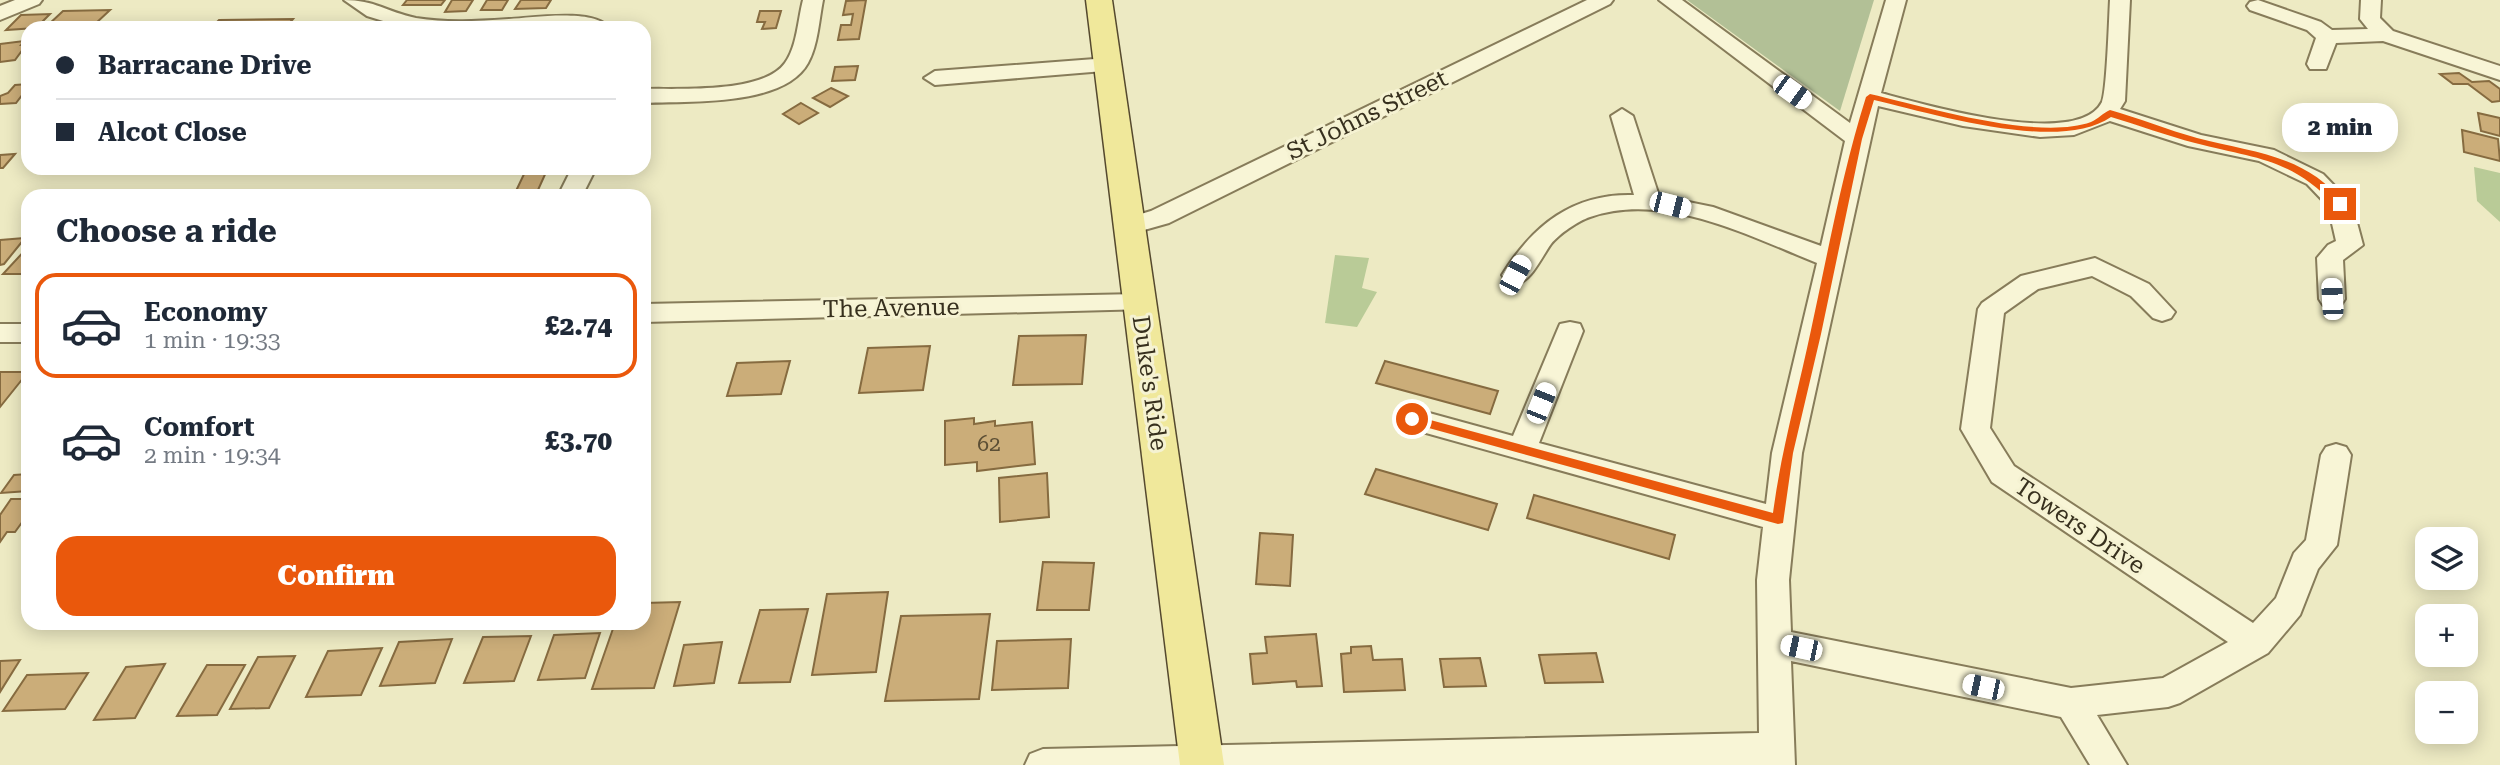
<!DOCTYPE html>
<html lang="en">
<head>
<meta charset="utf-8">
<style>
	body { margin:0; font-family:"Roboto Serif",serif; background:#f2f2f3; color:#1f2937; height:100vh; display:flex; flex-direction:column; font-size:26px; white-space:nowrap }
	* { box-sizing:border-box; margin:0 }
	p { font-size:23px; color:#747a83 }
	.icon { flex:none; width:38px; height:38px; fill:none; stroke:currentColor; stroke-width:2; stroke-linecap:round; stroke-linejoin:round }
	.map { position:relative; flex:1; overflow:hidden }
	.details { position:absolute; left:21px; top:189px; width:630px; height:441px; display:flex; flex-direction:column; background:#fff; border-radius:21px; box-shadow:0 4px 18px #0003 }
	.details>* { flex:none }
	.hud { position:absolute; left:21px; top:21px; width:630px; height:154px; border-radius:21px; box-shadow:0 4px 18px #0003; display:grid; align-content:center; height:154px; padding:0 35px; background:#fff }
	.tools { position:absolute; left:2415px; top:527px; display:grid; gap:14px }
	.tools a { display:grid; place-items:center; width:63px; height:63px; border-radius:14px; background:#fff; box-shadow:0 4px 18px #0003; font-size:35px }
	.end { position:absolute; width:32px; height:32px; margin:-16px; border:9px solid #ea580c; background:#fff; box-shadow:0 0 0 4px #fff }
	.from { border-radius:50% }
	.bubble { position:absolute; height:49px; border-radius:21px; background:#fff; box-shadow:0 4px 18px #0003; font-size:23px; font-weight:800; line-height:49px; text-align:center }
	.car { position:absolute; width:21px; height:42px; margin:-21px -10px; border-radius:9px; box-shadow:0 0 5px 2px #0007; background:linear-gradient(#fff 24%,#345 0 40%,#fff 0 76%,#345 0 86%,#fff 0) }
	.hud b { display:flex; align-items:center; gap:24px; height:66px; font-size:26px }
	.hud b+b { border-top:2px solid #e0e1e3 }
	.hud i { width:18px; height:18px; background:#1f2937 }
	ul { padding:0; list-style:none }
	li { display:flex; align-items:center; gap:21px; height:105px; margin:0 14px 10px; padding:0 21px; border:4px solid transparent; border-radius:21px }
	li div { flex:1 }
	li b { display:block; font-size:26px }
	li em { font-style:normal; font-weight:800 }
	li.selected { border-color:#ea580c }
	li>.icon { width:63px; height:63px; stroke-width:1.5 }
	h2 { padding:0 35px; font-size:32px; line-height:84px }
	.cta { display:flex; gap:14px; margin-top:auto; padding:14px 35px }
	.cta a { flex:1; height:80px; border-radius:21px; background:#ea580c; color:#fff; font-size:28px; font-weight:800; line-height:80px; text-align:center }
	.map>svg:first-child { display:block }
	.green { fill:#b9cb97 }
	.cemetery { fill:#b2c096 }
	.building { fill:#cbad79; stroke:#866b40; stroke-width:2 }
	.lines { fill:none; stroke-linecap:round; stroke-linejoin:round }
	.minor-casing { stroke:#877c5a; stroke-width:4 }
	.major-casing { stroke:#55492e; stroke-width:3 }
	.minor { fill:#f8f5d6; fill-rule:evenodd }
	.major { fill:#f0e89b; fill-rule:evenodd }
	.route { fill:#ea580c }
	.labels { text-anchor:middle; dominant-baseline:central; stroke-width:6; stroke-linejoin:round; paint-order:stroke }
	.number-label { font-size:21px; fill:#5c4f35 }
	.street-label { font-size:24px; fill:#37301e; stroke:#f5f2d2 }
</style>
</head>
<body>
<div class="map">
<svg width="2500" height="765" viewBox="0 0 2500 765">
	<rect width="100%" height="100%" fill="#edeac3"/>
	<g class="green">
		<path d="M 2474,167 L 2500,173 L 2500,222 L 2477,201 Z"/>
		<path d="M 1335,255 L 1369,258 L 1362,288 L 1377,292 L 1357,327 L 1325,323 Z"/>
	</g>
	<path class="cemetery" d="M 1687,0 L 1874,0 L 1840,111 Z"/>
	<g class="building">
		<path d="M 407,0 L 445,0 L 441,5 L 403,5 Z"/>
		<path d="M 452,0 L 473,0 L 466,11 L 445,12 Z"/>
		<path d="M 487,0 L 508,0 L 502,10 L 481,10 Z"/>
		<path d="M 521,0 L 551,0 L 546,8 L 515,9 Z"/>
		<path d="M 866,0 L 859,39 L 838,40 L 841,25 L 851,25 L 853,14 L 843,15 L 846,1 Z"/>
		<path d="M 110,10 L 94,25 L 47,26 L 63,11 Z"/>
		<path d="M 760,11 L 781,11 L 776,28 L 762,29 L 765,22 L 757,22 Z"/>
		<path d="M 50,14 L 36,28 L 6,30 L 21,15 Z"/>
		<path d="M 293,19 L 285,28 L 211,28 L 219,20 Z"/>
		<path d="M 24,41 L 21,45 L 26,45 L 15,60 L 0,62 L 0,44 Z"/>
		<path d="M 858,66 L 855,80 L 832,81 L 835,67 Z"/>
		<path d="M 2459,73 L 2472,82 L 2489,81 L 2500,89 L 2500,101 L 2492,102 L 2468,84 L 2453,84 L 2440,74 Z"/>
		<path d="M 28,84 L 28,93 L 23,94 L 16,103 L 0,104 L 0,96 L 8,93 L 15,85 Z"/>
		<path d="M 831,88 L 848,96 L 830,107 L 813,98 Z"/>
		<path d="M 801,103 L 818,113 L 799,124 L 783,114 Z"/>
		<path d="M 2478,113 L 2500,118 L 2500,136 L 2481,131 Z"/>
		<path d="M 2462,130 L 2498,139 L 2500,161 L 2464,152 Z"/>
		<path d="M 15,154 L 3,168 L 0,168 L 0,155 Z"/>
		<path d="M 547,170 L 538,190 L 516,191 L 525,172 Z"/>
		<path d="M 25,238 L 4,264 L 0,265 L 0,240 Z"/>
		<path d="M 28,247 L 28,274 L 3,274 Z"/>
		<path d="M 1086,335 L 1082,384 L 1013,385 L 1019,336 Z"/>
		<path d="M 930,346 L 923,390 L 859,393 L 868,348 Z"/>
		<path d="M 790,361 L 781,394 L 727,396 L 737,363 Z"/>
		<path d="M 1385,361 L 1498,391 L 1490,414 L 1376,383 Z"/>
		<path d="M 0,372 L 28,372 L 0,407 Z"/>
		<path d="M 974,418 L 974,424 L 995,421 L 995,426 L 1032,422 L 1035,464 L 977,471 L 977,462 L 945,465 L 945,421 Z"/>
		<path d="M 1376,469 L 1497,504 L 1488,530 L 1365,494 Z"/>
		<path d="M 1047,473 L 1049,517 L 1000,522 L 999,478 Z"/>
		<path d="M 28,474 L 28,491 L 1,493 L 14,475 Z"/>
		<path d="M 1534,495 L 1675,535 L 1669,559 L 1527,518 Z"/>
		<path d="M 11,499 L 28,499 L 28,514 L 15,532 L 7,532 L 0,542 L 0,515 Z"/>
		<path d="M 1260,533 L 1293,535 L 1290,586 L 1256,584 Z"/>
		<path d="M 1043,562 L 1094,563 L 1089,610 L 1037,610 Z"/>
		<path d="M 888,592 L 876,672 L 812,675 L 827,594 Z"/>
		<path d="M 680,602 L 654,688 L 592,689 L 615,623 L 644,623 L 644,603 Z"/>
		<path d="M 808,609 L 790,682 L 739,683 L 760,610 Z"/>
		<path d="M 990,614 L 979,699 L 885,701 L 901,616 Z"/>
		<path d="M 600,633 L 585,678 L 538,680 L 554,635 Z"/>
		<path d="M 1316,634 L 1322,686 L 1297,687 L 1296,681 L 1253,684 L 1250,654 L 1267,653 L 1265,637 Z"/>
		<path d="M 531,636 L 514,681 L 464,683 L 483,637 Z"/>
		<path d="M 452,639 L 435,683 L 380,686 L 399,642 Z"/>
		<path d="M 1071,639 L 1068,688 L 992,690 L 997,641 Z"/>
		<path d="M 722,642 L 714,683 L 674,686 L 684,645 Z"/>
		<path d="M 1371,646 L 1373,660 L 1402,659 L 1405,690 L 1344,692 L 1341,654 L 1351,653 L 1351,647 Z"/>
		<path d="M 382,648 L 361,695 L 306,697 L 328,651 Z"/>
		<path d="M 1596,653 L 1603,682 L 1545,683 L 1539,655 Z"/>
		<path d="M 295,656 L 269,708 L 230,709 L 258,657 Z"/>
		<path d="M 1480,658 L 1486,686 L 1444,687 L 1440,659 Z"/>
		<path d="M 20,660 L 0,692 L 0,661 Z"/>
		<path d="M 165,664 L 135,718 L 94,720 L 126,667 Z"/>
		<path d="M 207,665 L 245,665 L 217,715 L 177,716 Z"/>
		<path d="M 88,673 L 65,709 L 3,711 L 27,675 Z"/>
	</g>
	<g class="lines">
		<g class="minor-casing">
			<g id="minor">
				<path d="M 15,0 L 42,0 L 39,4 L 0,20 L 0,6 Z"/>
				<path d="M 344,0 C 375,0 387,12 416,18 C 447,23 478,21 509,19 C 531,18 595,8 609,28 L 406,28 L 367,16 Z"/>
				<path d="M 803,0 L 823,0 C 819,20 818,45 808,63 C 784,107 687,101 644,103 L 644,89 C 679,88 763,94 785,63 C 797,47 798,19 803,0 Z"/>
				<path d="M 1587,0 L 1613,0 L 1610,4 L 1169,223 L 1130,234 L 1121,232 L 1118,226 L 1121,220 L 1151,211 Z"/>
				<path d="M 1659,0 L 1682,0 L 1850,123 L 1886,0 L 1906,0 L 1881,93 C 1923,104 2078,150 2102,102 C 2107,90 2109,18 2110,0 L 2130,0 L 2125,101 L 2120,109 L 2201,135 L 2274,150 L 2323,174 L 2352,204 L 2363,245 L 2343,260 L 2345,299 L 2341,305 L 2332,308 L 2323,305 L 2319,299 L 2317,258 L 2328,245 L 2336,241 L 2328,206 L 2307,184 L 2259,161 L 2188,146 L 2110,121 L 2074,135 L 2040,137 L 1963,126 L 1878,106 L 1802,453 L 1789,580 L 1791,632 L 2071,688 L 2163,678 L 2228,642 L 1992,482 L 1961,429 L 1978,309 L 1982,303 L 2021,276 L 2095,258 L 2149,284 L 2175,312 L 2171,318 L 2162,321 L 2153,318 L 2131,296 L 2092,276 L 2038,289 L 2004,313 L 1990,428 L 2014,466 L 2253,623 L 2276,598 L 2294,553 L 2306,540 L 2321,455 L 2326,447 L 2336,444 L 2346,447 L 2351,455 L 2337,545 L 2318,569 L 2300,615 L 2268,653 L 2180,703 L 2168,707 L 2097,715 L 2127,765 L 2090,765 L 2061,717 L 1791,661 L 1795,765 L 1025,765 L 1030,754 L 1043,749 L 1759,733 L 1757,580 L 1763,527 L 1401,426 L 1397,419 L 1401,412 L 1411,408 L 1513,436 L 1557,331 L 1560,324 L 1570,322 L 1580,324 L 1583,331 L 1539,443 L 1766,504 L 1772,453 L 1817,263 C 1749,236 1664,191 1590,217 C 1578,221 1559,234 1551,244 C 1543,255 1533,277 1521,282 C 1516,284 1511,283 1506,281 L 1502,275 C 1533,225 1573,193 1634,195 L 1611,116 L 1622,109 L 1633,116 L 1659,196 L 1713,207 L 1821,246 L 1845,141 Z"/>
				<path d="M 2258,0 L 2321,22 L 2332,30 L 2368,29 L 2360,19 L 2361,0 L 2381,0 L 2380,18 L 2393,31 L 2500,66 L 2500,80 L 2383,41 L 2336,43 L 2326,69 L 2310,69 L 2307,64 L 2316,38 L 2307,30 L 2250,10 L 2247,6 L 2250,2 Z"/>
				<path d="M 1108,58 L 1116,60 L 1119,65 L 1116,70 L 935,85 L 924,78 L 935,71 Z"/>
				<path d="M 572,168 L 596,168 L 582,196 L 558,196 Z"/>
				<path d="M 1139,294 L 1148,297 L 1152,303 L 1148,309 L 644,322 L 644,304 Z"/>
				<rect x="0" y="324" width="28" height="18"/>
			</g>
		</g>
		<g class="major-casing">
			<path id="major" d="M 1086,0 L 1112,0 L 1224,765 L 1180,765 Z"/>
		</g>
		<use href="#minor" class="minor"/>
		<use href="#major" class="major"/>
	</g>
	<path class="route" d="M 1870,94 C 1926,107 2038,141 2091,122 C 2098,119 2103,113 2110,110 C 2139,118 2168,130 2197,138 C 2254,153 2305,154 2345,204 L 2336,206 C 2289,157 2256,159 2195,143 C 2167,136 2139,125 2111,117 C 2059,153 1934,114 1874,100 L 1862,139 L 1821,334 L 1793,453 L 1783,523 L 1778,524 L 1407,422 L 1407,416 L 1412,415 L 1773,513 C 1781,451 1798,392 1811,330 C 1828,252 1842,173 1866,97 Z"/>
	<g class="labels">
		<g class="number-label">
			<text x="989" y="444">62</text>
		</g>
		<g class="street-label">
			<text transform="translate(1367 115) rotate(-26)">St Johns Street</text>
			<text transform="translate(891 308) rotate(-1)">The Avenue</text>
			<text transform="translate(1150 383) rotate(82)">Duke's Ride</text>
			<text transform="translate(2080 526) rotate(34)">Towers Drive</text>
		</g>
	</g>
</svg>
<div class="tools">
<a><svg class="icon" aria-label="layers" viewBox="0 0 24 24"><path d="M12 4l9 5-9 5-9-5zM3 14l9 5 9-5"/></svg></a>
<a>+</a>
<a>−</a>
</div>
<i class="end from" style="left:1412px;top:419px"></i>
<i class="end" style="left:2340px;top:204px"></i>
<div class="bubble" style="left:2282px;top:103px;width:116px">2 min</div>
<i class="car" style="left:1792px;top:92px;rotate:126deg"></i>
<i class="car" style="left:1670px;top:205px;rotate:104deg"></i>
<i class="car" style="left:1515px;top:275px;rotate:28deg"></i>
<i class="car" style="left:2332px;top:299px;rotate:357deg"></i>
<i class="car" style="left:1541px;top:403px;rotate:22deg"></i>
<i class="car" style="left:1801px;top:648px;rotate:282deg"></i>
<i class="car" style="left:1983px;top:687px;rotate:282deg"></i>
<div class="hud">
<b><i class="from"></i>Barracane Drive</b>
<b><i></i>Alcot Close</b>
</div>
<section class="details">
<h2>Choose a ride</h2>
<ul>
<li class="selected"><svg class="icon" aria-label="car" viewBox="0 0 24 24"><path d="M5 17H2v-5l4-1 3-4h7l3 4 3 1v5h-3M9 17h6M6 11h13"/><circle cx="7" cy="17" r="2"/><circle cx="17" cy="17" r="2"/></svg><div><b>Economy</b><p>1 min · 19:33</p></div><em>£2.74</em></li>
<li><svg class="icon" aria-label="car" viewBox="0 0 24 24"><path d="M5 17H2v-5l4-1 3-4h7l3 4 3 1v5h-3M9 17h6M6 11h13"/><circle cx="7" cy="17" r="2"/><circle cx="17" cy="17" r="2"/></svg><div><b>Comfort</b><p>2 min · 19:34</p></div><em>£3.70</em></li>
</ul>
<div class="cta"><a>Confirm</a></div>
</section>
</div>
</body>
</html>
